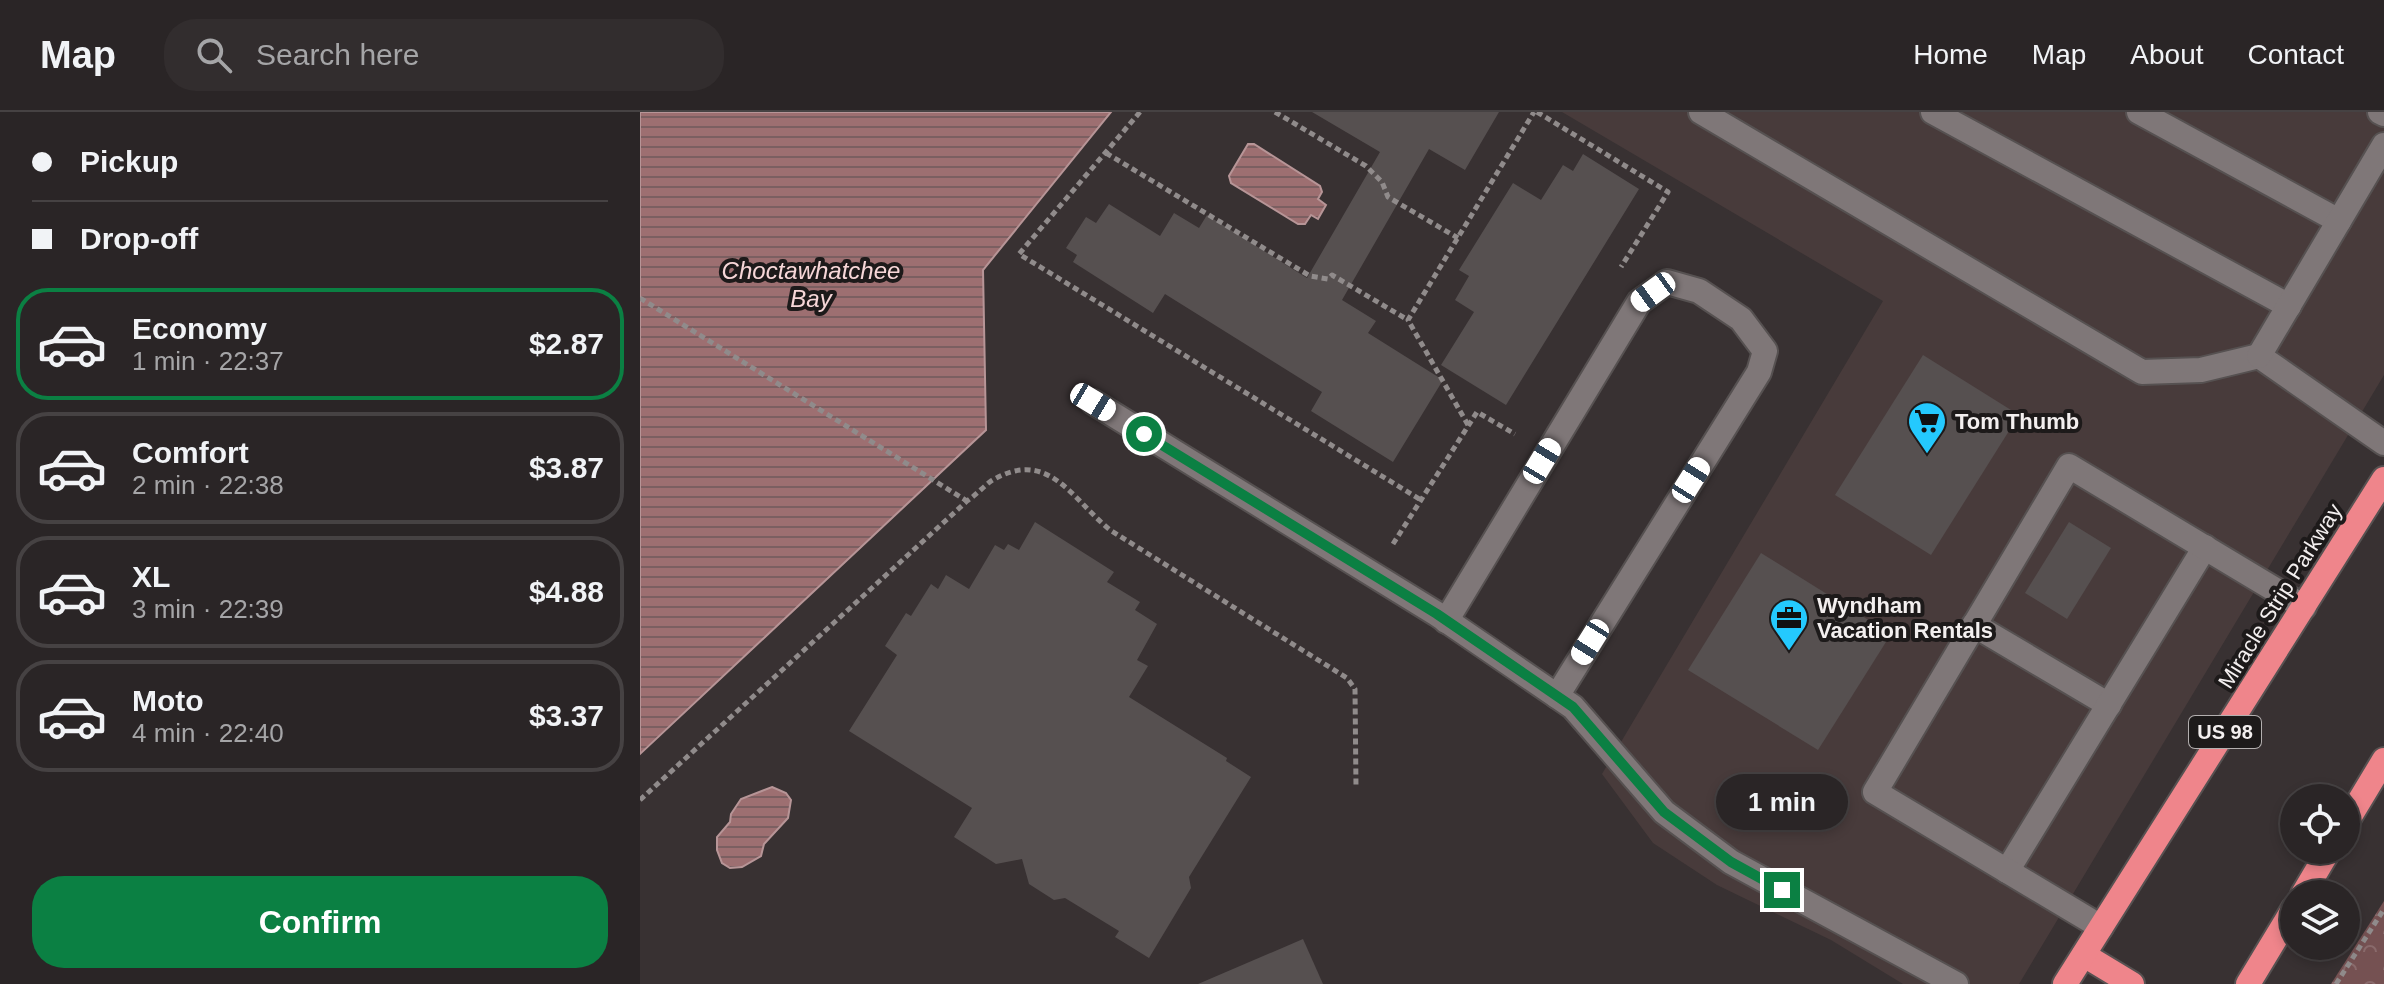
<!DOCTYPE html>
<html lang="en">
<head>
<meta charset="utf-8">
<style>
	body { margin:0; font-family:Helvetica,sans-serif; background:#322d2e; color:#f1f3f6; height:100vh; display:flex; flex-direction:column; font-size:30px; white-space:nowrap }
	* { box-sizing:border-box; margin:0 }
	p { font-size:26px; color:#a5a5a7 }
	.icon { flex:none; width:44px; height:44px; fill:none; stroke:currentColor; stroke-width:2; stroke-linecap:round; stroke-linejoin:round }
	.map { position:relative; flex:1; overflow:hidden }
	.side { display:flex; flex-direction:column; background:#2a2526; width:640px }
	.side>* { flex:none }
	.guide { display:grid; align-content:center; height:176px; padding:0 32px; background:#2a2526 }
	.tools { position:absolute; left:1640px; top:672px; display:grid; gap:16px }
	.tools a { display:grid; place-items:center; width:80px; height:80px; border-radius:50%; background:#2a2526; box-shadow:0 4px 12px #0003,0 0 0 2px #464243; font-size:40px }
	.end { position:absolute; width:36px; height:36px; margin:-18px; border:10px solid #0b8043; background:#fff; box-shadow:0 0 0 4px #fff }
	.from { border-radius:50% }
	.bubble { position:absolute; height:56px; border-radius:28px; background:#2a2526; box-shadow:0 4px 12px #0003,0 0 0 2px #464243; font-size:26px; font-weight:700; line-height:56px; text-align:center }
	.car { position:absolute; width:24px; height:48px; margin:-24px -12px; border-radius:10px; box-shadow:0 0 6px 2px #0007; background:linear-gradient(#fff 24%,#345 0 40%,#fff 0 76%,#345 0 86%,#fff 0) }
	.guide b { display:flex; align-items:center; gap:28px; height:76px; font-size:30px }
	.guide b+b { border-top:2px solid #464243 }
	.guide i { width:20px; height:20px; background:#f1f3f6 }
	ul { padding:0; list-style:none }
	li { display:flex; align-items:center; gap:24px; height:112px; margin:0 16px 12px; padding:0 16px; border:4px solid #464243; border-radius:32px }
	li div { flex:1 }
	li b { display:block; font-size:30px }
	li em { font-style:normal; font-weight:700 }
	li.on { border-color:#0b8043 }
	li>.icon { width:72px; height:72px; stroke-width:1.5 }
	.button { display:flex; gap:16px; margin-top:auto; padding:16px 32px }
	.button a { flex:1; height:92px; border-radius:32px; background:#0b8043; color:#fff; font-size:32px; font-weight:700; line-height:92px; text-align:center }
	header { display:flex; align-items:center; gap:48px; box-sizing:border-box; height:112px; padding:0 40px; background:#2a2526; border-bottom:2px solid #464243 }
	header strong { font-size:38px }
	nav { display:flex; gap:44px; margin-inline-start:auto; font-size:28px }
	.search { width:560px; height:72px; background:#322d2e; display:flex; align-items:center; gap:20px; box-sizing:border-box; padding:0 28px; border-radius:32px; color:#a5a5a7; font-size:30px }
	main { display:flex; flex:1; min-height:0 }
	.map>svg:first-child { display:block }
	.built { fill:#483b3b }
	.park { fill:url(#park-crowns) }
	.water { fill:url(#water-rules); stroke:#b79597; stroke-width:2 }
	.building { fill:#565050 }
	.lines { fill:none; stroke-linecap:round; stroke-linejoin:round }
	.lane-casing { stroke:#565151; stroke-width:28 }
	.highway-casing { stroke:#565151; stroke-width:28 }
	.path { stroke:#908b8b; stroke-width:5; stroke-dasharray:6 4; stroke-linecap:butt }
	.lane { stroke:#7f7778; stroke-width:24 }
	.highway { stroke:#ef858b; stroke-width:24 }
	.route { stroke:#0b8043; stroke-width:10 }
	.labels { text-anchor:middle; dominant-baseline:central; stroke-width:8; stroke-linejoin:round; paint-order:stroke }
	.shield { fill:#1d1a1a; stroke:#b3afaf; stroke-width:2 }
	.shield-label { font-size:20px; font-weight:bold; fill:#f3efef }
	.poi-label { font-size:22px; font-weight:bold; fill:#f3efef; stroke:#1d1a1a; text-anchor:start }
	.street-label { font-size:22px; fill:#f3efef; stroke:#1d1a1a }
	.water-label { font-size:24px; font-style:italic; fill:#f7d7d8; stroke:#1d1a1a }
</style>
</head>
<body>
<header>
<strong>Map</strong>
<div class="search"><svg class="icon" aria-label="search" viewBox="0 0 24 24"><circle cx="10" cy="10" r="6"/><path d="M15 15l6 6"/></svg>Search here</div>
<nav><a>Home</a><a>Map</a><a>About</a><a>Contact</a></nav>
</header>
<main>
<section class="side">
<div class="guide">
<b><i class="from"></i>Pickup</b>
<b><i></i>Drop-off</b>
</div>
<ul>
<li class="on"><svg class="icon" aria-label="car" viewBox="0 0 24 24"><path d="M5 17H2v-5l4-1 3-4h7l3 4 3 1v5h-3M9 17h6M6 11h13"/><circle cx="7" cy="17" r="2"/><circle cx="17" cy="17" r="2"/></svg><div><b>Economy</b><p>1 min · 22:37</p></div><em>$2.87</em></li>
<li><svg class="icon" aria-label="car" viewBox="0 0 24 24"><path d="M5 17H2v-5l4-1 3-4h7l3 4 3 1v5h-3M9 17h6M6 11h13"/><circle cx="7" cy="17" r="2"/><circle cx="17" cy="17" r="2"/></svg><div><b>Comfort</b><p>2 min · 22:38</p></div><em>$3.87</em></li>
<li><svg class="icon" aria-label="car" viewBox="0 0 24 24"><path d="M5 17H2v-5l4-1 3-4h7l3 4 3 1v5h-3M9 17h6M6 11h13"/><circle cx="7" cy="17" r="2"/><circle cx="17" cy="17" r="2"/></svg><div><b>XL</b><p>3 min · 22:39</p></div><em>$4.88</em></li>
<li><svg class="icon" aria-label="car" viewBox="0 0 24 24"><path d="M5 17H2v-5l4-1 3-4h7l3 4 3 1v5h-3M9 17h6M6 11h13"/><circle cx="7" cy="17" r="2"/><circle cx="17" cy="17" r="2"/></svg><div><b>Moto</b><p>4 min · 22:40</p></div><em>$3.37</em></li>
</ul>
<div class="button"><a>Confirm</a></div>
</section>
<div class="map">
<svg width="1744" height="872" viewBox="0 0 1744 872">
	<defs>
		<pattern id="park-crowns" width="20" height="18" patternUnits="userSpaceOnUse" patternTransform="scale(2)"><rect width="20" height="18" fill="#755152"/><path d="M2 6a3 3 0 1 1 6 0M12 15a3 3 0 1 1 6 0" fill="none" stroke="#896a6b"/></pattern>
		<pattern id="water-rules" width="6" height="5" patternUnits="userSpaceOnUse" patternTransform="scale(2)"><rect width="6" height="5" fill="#9d6f71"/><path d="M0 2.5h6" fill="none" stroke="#7b5f61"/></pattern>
	</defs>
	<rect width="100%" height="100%" fill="#383132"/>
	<path class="built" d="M 922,0 L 1744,0 L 1744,263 L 1379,872 L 1263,872 L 1191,828 L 1077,773 L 1013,731 L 962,662 L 1243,189 Z"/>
	<path class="park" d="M 1744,789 L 1744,872 L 1691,872 Z"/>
	<g class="water">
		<path d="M 0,0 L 471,0 L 343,158 L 346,318 L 0,642 Z"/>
		<path d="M 608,32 L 614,32 L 680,74 L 682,80 L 678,87 L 686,93 L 678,107 L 671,103 L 665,112 L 658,112 L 591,71 L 589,64 Z"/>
		<path d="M 132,675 L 146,681 L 151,688 L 148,706 L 124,732 L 121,744 L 102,755 L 90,756 L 82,751 L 77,738 L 77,725 L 90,710 L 91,702 L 101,687 Z"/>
	</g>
	<g class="building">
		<path d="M 672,0 L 859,0 L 825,58 L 789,37 L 702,188 L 736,209 L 728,221 L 803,268 L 753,350 L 671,299 L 682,280 L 525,182 L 513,201 L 433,150 L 437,143 L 426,136 L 446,105 L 456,111 L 469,92 L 520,124 L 534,101 L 559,116 L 567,103 L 667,166 L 740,40 Z"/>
		<path d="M 943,42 L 999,77 L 866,293 L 801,253 L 834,200 L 815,188 L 829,164 L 819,158 L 873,71 L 901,88 L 923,53 L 933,59 Z"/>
		<path d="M 1283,243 L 1379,303 L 1291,443 L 1195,383 Z"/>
		<path d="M 395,410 L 474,460 L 467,470 L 500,490 L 495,498 L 517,512 L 497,548 L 508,554 L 489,585 L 587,646 L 586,649 L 611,665 L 549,765 L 551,776 L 509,846 L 475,825 L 479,819 L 425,786 L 414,788 L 389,772 L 382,747 L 356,752 L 314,725 L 332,696 L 209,619 L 257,543 L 245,534 L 266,501 L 271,504 L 291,472 L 298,477 L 306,463 L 329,477 L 355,433 L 364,438 L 368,432 L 379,438 Z"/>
		<path d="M 1429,410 L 1471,436 L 1427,507 L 1385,481 Z"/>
		<path d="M 1121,441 L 1251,522 L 1178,638 L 1048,558 Z"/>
		<path d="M 663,827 L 683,872 L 558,872 Z"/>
	</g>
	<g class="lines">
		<g class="lane-casing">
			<g id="lane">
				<path d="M 1061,0 L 1502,260 L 1561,258 L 1619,244 L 1744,331"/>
				<path d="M 1293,0 L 1649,194"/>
				<path d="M 1499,0 L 1699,109"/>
				<path d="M 1740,0 L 1744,2"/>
				<path d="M 1619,244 L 1744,33"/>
				<path d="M 453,290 L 797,502 L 933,595 L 1024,700 L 1091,750 L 1316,872"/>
				<path d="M 806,509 L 999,190 L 1027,170 L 1059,179 L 1101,207 L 1125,239 L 1119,260 L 917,584"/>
				<path d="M 1334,513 L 1469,593"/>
				<path d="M 1367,759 L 1565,435"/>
				<path d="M 1461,815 L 1235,680 L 1429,354 L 1664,495"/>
			</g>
		</g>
		<g class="highway-casing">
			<g id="highway">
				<path d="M 1706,711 L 1744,648"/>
				<path d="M 1663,782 L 1689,738"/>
				<path d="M 1444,843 L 1492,872"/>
				<path d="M 1425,872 L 1744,367"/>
				<path d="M 1608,872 L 1654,796"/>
			</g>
		</g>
		<g class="path">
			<path d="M 500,0 L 379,142 L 781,388"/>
			<path d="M 635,0 L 726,54 L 742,70 L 748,85 L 818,126"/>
			<path d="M 897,0 L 1028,80 L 981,155"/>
			<path d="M 466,41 L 670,164 L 688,167 L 692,163 L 768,208"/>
			<path d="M 0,186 L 327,389"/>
			<path d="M 828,313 L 768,208 L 894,0"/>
			<path d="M 753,432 L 837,300 L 875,322"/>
			<path d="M 0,688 L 327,389 C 336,383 343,375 351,369 C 408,335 431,386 470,418 L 707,566 L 715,577 L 716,676"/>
			<path d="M 1696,872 L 1744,797"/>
		</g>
		<use href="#lane" class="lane"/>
		<use href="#highway" class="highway"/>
	</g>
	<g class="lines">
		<path class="route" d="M 504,322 L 797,502 L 933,595 L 1024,700 L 1091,750 L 1142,778"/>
	</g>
	<defs>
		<g id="supermarket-pin" transform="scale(2)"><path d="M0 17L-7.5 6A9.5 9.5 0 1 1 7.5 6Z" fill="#24c9fe" stroke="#1d1a1a"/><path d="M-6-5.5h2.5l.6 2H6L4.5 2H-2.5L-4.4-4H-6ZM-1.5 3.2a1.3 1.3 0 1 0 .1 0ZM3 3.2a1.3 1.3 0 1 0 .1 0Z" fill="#111"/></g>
		<g id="office-pin" transform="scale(2)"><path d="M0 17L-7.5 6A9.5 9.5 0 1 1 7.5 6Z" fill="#24c9fe" stroke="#1d1a1a"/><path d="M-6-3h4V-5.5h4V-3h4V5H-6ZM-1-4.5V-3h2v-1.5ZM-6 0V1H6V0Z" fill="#111"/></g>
	</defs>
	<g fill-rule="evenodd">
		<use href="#supermarket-pin" x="1287" y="309"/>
		<use href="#office-pin" x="1149" y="506"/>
	</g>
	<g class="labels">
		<rect class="shield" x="1549" y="604" width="72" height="32" rx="6"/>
		<g class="shield-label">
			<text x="1585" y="620">US 98</text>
		</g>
		<g class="poi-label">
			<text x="1315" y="309">Tom Thumb</text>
			<text x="1177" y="493">Wyndham<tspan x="1177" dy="25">Vacation Rentals</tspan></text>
		</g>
		<g class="street-label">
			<text transform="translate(1640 484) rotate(-58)">Miracle Strip Parkway</text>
		</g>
		<g class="water-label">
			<text x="171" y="158">Choctawhatchee<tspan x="171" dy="28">Bay</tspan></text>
		</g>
	</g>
</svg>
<div class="tools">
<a><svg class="icon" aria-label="locate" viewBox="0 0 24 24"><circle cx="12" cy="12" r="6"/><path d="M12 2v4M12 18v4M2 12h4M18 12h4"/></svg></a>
<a><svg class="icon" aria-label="layers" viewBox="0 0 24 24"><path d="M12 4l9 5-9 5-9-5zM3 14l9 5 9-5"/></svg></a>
</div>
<i class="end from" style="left:504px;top:322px"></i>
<i class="end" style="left:1142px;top:778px"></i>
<div class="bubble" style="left:1076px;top:662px;width:132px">1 min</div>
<i class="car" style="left:1013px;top:180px;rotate:234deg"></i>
<i class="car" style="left:453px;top:290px;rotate:121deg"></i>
<i class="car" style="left:902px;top:349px;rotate:31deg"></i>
<i class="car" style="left:1051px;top:368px;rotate:32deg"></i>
<i class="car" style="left:950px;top:530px;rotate:212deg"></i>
</div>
</main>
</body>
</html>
